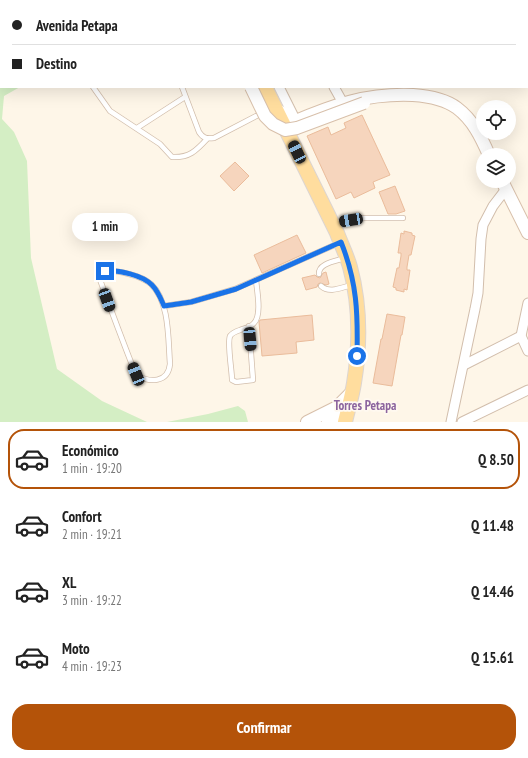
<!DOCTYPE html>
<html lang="es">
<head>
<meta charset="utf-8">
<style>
	body { margin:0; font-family:"PT Sans Narrow",sans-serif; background:#f2f2f2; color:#222; height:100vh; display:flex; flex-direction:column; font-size:15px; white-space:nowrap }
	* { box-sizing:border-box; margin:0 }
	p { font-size:13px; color:#767676 }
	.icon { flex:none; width:22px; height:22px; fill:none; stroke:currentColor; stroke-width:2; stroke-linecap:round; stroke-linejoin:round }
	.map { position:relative; height:422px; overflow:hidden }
	.panel { display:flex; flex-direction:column; background:#fff; flex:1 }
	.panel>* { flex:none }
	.top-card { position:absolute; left:0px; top:0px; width:528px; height:88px; box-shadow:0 4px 16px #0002; display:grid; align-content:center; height:88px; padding:0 12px; background:#fff }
	.tools { position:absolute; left:476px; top:100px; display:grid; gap:8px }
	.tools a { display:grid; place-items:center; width:40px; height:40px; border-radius:50%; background:#fff; box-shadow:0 4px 16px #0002; font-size:20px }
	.end { position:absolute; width:18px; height:18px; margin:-9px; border:5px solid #1a73e8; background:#fff; box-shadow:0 0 0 2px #fff }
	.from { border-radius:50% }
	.bubble { position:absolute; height:28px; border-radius:14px; background:#fff; box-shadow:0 4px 16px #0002; font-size:13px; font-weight:600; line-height:28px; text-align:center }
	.car { position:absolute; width:12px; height:24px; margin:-12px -6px; border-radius:5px; box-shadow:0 0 3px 1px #0007; background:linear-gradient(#222 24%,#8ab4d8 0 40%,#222 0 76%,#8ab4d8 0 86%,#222 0) }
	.top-card b { display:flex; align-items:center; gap:14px; height:38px; font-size:15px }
	.top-card b+b { border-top:1px solid #e0e0e0 }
	.top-card i { width:10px; height:10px; background:#222 }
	ul { padding:7px 0 0; list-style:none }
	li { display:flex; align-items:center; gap:12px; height:60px; margin:0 8px 6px; padding:0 4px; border:2px solid transparent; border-radius:16px }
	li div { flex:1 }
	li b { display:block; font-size:15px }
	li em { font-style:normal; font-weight:600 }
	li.current { border-color:#b45309 }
	li>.icon { width:36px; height:36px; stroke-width:1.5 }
	.primary-button { display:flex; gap:8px; margin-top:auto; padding:8px 12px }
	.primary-button a { flex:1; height:46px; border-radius:16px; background:#b45309; color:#fff; font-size:16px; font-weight:600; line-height:46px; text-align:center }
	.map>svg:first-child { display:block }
	.green { fill:#d4eec4 }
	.building { fill:#f6d5bd; stroke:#eabc9b }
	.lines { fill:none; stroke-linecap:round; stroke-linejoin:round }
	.lane-casing { stroke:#d2beac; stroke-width:6 }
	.street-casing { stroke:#d2beac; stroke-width:11 }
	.secondary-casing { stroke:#d8c0ab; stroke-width:14 }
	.primary-casing { stroke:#ddd5d0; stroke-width:16 }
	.lane { stroke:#fff; stroke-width:4.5 }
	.street { stroke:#fff; stroke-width:9 }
	.secondary { stroke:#fff; stroke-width:12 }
	.primary { stroke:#ffdd9e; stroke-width:14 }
	.secondary-bridge-casing { stroke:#d8c0ab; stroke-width:14; stroke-linecap:butt }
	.secondary-bridge { stroke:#fff; stroke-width:12 }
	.route { stroke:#1a73e8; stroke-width:5 }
	.labels { text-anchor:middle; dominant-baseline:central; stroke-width:3.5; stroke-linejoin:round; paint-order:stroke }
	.neighbourhood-label { font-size:13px; font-weight:bold; fill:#8c649e; stroke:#fff9f0 }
</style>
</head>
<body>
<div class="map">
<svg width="528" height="422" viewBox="0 0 528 422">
	<rect width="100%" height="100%" fill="#fef6e8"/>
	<g class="green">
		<path d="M 0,0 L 107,1 L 1,1 L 1,87 L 20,87 L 4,96 L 2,119 L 14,132 L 27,161 L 31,258 L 57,369 L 102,401 L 147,422 L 0,422 Z"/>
		<path d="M 238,406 L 245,411 L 248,422 L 167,422 L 208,414 Z"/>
	</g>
	<g class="building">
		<path d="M 362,115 L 390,175 L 373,182 L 375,188 L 354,198 L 351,192 L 336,199 L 307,136 L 328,127 L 331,135 L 346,128 L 344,123 Z"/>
		<path d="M 235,162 L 249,176 L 234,191 L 220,176 Z"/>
		<path d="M 395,186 L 405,211 L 396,214 L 388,214 L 379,192 Z"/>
		<path d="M 404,231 L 412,233 L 412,235 L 415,236 L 411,255 L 409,255 L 407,267 L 407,270 L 410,270 L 407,290 L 404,289 L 404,292 L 396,290 L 396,288 L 393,287 L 397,268 L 399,268 L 401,256 L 401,253 L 398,253 L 401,233 L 404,234 Z"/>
		<path d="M 297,235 L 306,253 L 262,273 L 254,255 Z"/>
		<path d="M 326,272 L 329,284 L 326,285 L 320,283 L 318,284 L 317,287 L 306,290 L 302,278 L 315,275 L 317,277 L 320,278 L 323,273 Z"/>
		<path d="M 387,314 L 405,317 L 402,335 L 401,335 L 392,386 L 373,383 L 381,339 L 382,339 Z"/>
		<path d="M 312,315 L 314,340 L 296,342 L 297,353 L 262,356 L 259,322 L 260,320 Z"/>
	</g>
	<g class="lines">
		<g class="lane-casing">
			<g id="lane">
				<path d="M 151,0 L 152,1"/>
				<path d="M 140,1 L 141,0"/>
				<path d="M 176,1 L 176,0"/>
				<path d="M 93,87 L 110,111 L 160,144 L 172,157 C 189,158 196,151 207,139"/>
				<path d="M 182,87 L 199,132 C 203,138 206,139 214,138 L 262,113"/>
				<path d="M 137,128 L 185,97"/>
				<path d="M 333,223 L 364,218 L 403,218"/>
				<path d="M 105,271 C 113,270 121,272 129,274 C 137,276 145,279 151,284 C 170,302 168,340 170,364 C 168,383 150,383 136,375 C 123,342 111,310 99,277 L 102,272 Z"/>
				<path d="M 319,274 C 318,263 337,261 345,258"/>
				<path d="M 321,286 C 330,294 342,287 352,285"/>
				<path d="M 164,306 L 191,302 L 235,289 L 339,243"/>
				<path d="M 249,326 L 253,380 L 236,382 L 232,380 C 232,371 227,343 230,336 C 232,333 237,331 240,330 C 245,328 251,327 254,323 C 262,315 257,291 256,280"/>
			</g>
		</g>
		<g class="street-casing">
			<g id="street">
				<path d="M 322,0 L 323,1"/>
				<path d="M 405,0 L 412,1"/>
				<path d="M 279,87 L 296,121"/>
				<path d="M 334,87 L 343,103"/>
				<path d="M 528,303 L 521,336 L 528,351"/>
				<path d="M 464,365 L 521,336"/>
				<path d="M 451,422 L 475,309 L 478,293 L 481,239 L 483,225 L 493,206 L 506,189"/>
				<path d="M 462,422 L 528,390"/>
			</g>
		</g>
		<g class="secondary-casing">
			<g id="secondary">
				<path d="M 207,0 L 207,1"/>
				<path d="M 281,112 L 286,121 L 291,123 C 332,105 368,93 413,95 C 427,96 445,99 457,108 C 473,120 481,137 489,155"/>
				<path d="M 502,181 L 528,233"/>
				<path d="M 307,422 L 337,407 L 353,391"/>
				<path d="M 328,422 L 346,416"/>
			</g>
		</g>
		<g class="primary-casing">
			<g id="primary">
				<path d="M 221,0 L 221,1"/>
				<path d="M 265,87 L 337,233 C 341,244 347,256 350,267 C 360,304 360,346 354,383 C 352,396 348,409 345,422"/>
			</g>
		</g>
		<use href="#lane" class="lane"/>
		<use href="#street" class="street"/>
		<use href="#secondary" class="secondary"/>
		<use href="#primary" class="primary"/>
		<g class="secondary-bridge-casing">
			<path id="secondary-bridge" d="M 251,87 L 265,116 L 273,124 L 285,130 L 297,128 L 364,103"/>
		</g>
		<use href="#secondary-bridge" class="secondary-bridge"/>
	</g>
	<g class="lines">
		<path class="route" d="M 105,271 C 119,270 142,275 152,285 C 158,291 161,299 164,306 L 191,302 L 236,289 L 341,242 C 357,282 358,313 357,356"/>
	</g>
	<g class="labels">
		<g class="neighbourhood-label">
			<text x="365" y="405">Torres Petapa</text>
		</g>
	</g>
</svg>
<div class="tools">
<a><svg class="icon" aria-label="locate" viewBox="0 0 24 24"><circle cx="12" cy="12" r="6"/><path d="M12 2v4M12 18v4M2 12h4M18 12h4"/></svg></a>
<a><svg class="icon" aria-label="layers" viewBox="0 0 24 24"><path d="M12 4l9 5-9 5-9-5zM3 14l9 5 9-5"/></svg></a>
</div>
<i class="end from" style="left:357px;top:356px"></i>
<i class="end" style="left:105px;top:271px"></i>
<div class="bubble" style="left:72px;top:213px;width:66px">1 min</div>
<i class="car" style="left:297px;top:152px;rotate:334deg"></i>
<i class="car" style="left:351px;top:220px;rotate:260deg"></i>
<i class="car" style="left:107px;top:300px;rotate:160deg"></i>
<i class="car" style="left:250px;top:339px;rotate:175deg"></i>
<i class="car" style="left:136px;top:374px;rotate:338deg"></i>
<div class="top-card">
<b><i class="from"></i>Avenida Petapa</b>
<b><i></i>Destino</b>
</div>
</div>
<section class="panel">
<ul>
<li class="current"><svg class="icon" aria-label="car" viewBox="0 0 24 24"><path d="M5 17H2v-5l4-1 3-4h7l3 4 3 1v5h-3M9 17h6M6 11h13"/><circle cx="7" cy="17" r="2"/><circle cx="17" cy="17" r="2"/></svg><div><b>Económico</b><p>1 min · 19:20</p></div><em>Q 8.50</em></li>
<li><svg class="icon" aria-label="car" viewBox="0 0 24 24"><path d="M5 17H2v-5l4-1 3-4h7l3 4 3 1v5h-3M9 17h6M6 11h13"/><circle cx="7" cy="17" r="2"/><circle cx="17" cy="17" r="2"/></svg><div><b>Confort</b><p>2 min · 19:21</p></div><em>Q 11.48</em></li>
<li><svg class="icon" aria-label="car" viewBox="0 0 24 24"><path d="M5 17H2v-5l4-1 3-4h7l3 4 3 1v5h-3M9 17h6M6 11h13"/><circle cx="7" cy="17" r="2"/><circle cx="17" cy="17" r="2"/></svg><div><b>XL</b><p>3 min · 19:22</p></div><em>Q 14.46</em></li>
<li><svg class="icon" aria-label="car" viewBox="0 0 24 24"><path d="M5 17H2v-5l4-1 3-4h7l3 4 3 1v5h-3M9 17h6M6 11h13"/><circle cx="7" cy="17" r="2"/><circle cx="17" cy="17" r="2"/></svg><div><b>Moto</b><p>4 min · 19:23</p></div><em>Q 15.61</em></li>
</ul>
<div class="primary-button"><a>Confirmar</a></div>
</section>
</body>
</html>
